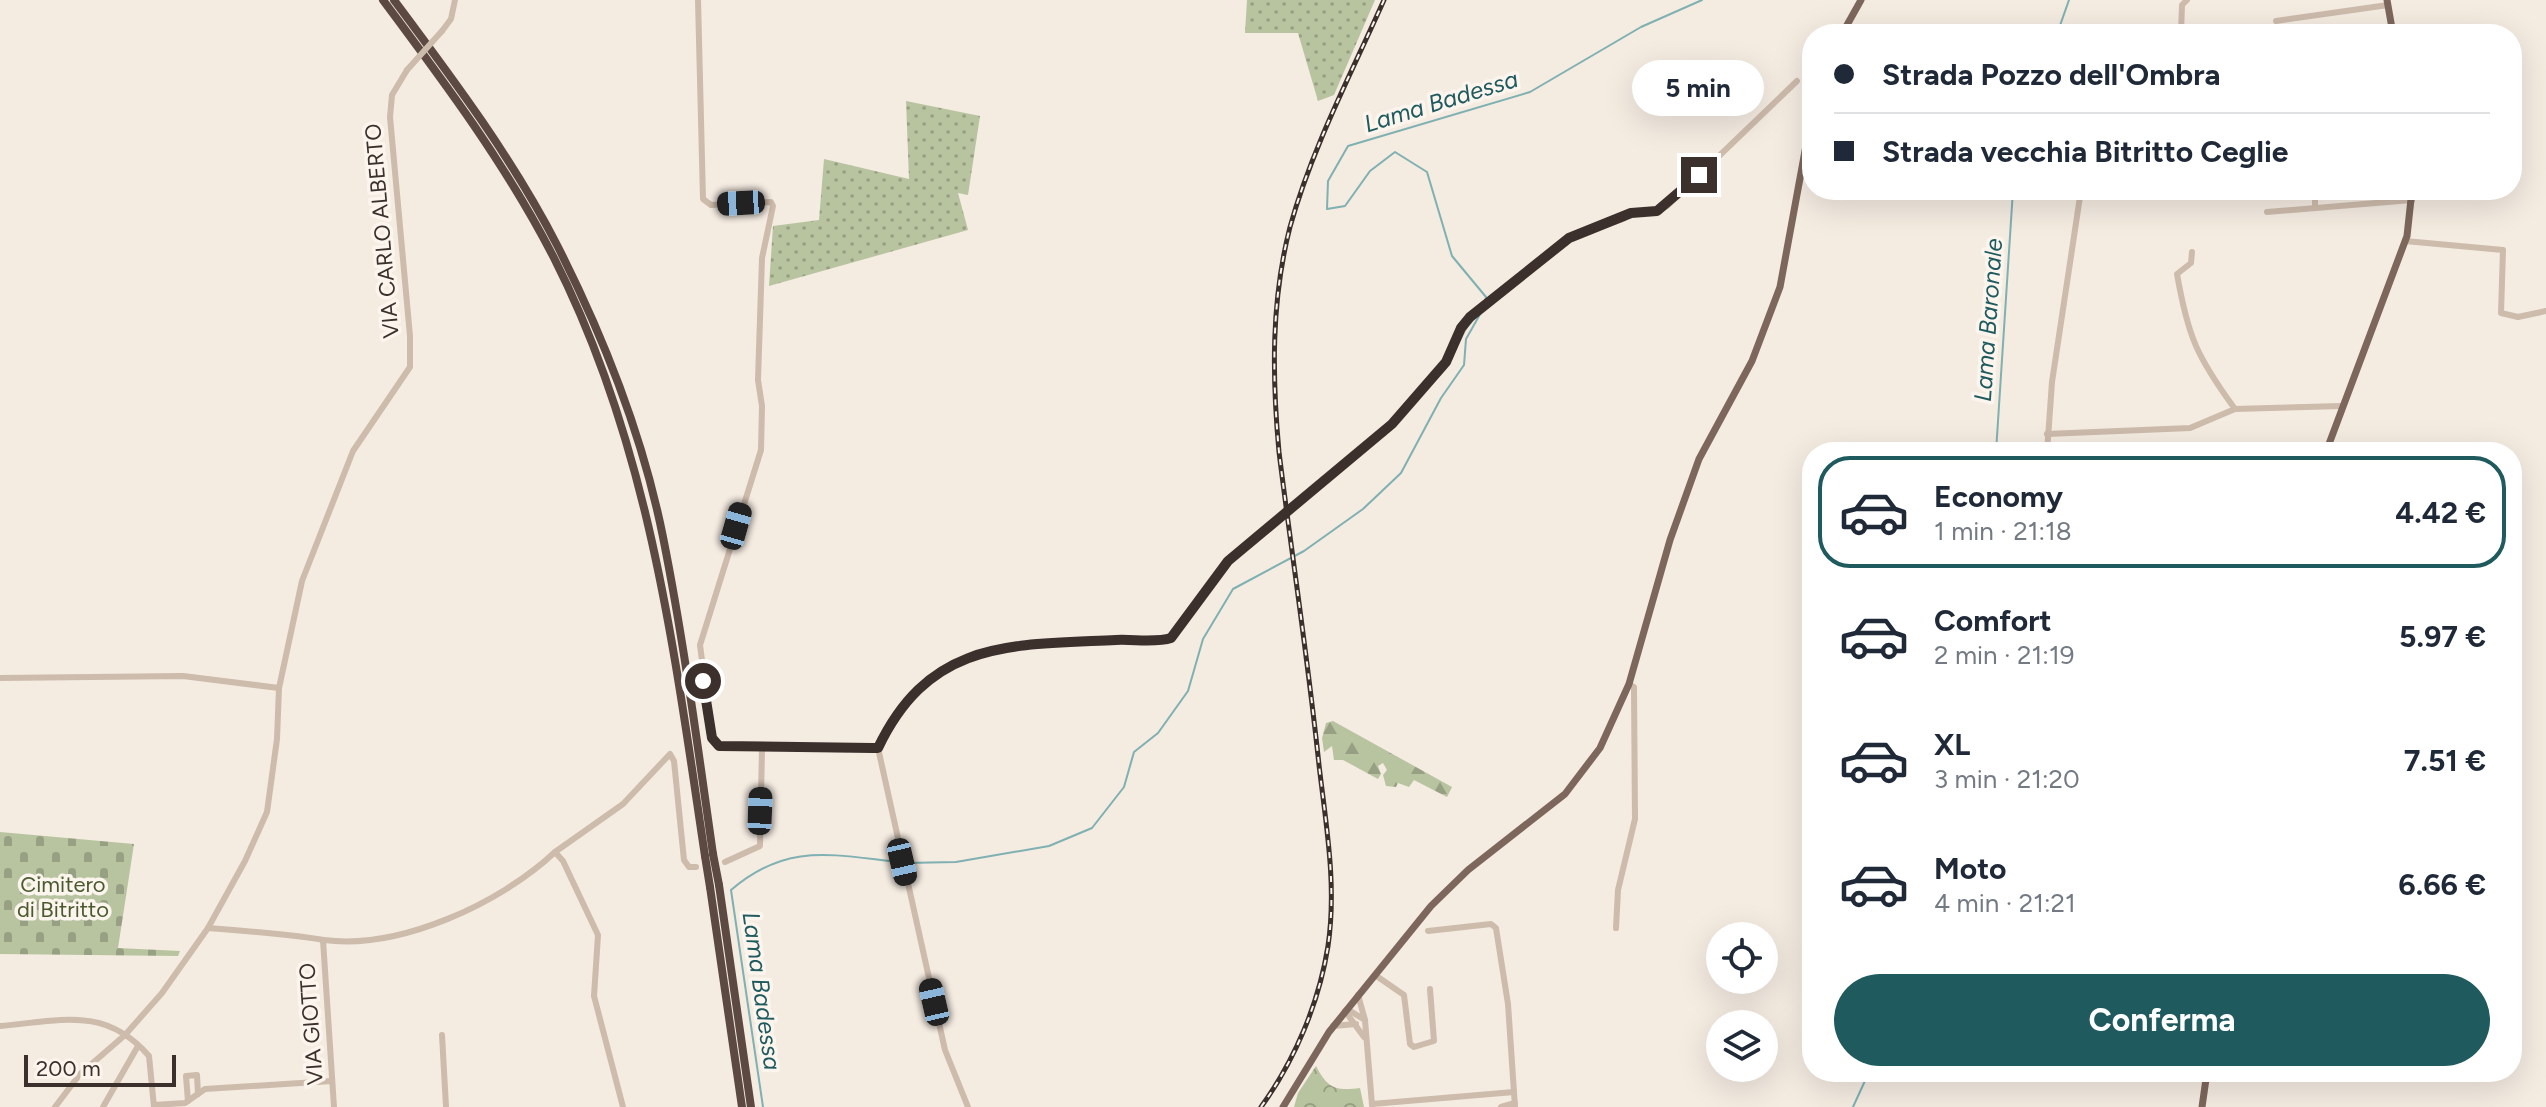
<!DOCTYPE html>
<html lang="it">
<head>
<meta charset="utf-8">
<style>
	body { margin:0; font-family:Figtree,sans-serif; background:#f6f6f7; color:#1f2937; height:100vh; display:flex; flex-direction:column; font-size:30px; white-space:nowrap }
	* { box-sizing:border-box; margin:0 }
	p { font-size:26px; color:#747a83 }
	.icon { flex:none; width:44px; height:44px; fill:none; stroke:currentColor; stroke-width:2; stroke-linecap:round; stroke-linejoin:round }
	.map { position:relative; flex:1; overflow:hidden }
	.details { position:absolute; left:1802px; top:442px; width:720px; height:640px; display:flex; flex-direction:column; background:#fff; border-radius:32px; box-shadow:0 8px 32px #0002 }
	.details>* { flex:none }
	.banner { position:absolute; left:1802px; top:24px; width:720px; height:176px; border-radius:32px; box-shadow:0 8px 32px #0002; display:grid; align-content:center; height:176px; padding:0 32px; background:#fff }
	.tools { position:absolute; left:1706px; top:922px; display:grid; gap:16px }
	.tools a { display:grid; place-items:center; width:72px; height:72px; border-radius:50%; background:#fff; box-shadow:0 8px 32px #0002; font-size:40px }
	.scale { position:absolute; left:24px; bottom:20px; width:152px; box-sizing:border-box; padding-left:8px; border:4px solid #3b302b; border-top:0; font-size:22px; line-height:28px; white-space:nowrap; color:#3b302b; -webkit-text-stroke:6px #fbf5ee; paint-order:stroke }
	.end { position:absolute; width:36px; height:36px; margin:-18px; border:10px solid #3b302b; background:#fff; box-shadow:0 0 0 4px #fff }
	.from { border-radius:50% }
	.bubble { position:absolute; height:56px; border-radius:28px; background:#fff; box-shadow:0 8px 32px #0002; font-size:26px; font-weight:700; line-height:56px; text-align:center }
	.car { position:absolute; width:24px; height:48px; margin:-24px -12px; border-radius:10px; box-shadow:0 0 6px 2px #0007; background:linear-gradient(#222 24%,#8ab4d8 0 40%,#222 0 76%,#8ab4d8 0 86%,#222 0) }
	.banner b { display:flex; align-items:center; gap:28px; height:76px; font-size:30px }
	.banner b+b { border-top:2px solid #e0e1e3 }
	.banner i { width:20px; height:20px; background:#1f2937 }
	ul { padding:14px 0 0; list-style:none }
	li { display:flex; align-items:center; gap:24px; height:112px; margin:0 16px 12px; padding:0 16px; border:4px solid transparent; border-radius:32px }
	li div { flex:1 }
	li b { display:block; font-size:30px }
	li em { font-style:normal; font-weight:700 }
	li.selected { border-color:#1f5a5e }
	li>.icon { width:72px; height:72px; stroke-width:1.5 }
	.action { display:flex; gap:16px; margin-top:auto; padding:16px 32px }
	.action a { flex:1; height:92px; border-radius:48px; background:#1f5a5e; color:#fff; font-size:32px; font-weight:700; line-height:92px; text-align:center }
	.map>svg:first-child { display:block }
	.grass { fill:url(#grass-dots) }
	.forest { fill:url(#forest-firs) }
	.cemetery { fill:url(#cemetery-stones) }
	.park { fill:url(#park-crowns) }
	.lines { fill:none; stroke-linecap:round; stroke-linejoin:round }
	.stream { stroke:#7fb0b2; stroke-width:2 }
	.minor { stroke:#cdbbac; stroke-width:6 }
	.major { stroke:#7d675c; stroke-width:7 }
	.highway { stroke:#5c4a42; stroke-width:8 }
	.rail-casing { stroke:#3b302b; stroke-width:5 }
	.rail { stroke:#fbf5ee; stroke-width:2; stroke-dasharray:6; stroke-linecap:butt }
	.minor-bridge { stroke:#cdbbac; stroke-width:6 }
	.highway-bridge { stroke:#5c4a42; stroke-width:8 }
	.route { stroke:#3b302b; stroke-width:10 }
	.labels { text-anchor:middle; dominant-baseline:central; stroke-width:7; stroke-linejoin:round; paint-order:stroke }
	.street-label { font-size:22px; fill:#3b302b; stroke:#fbf5ee }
	.park-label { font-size:22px; fill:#4a5a2e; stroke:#fbf5ee }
	.water-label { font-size:24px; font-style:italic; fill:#1f5a5e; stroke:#fbf5ee }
</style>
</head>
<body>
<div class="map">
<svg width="2546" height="1107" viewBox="0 0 2546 1107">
	<defs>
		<pattern id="grass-dots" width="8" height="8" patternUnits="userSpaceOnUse" patternTransform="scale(2)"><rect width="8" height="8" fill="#b8c4a0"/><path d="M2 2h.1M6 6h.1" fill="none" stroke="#97a083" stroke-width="1.8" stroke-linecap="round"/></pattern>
		<pattern id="forest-firs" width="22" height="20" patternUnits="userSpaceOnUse" patternTransform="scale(2)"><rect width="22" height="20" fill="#b8c4a0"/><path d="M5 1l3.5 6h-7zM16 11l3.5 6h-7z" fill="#97a083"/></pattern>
		<pattern id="cemetery-stones" width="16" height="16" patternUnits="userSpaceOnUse" patternTransform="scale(2)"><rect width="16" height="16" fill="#b8c4a0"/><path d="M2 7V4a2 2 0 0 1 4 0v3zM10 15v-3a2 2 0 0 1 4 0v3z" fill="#97a083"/></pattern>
		<pattern id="park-crowns" width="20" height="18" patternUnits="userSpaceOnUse" patternTransform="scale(2)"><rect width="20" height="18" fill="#b8c4a0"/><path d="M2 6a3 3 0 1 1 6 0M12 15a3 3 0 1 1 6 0" fill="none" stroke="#97a083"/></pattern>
	</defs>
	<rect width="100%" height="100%" fill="#f4ebe1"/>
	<g class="grass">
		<path d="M 1247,0 L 1375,0 L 1334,95 L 1318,101 L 1298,33 L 1245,33 Z"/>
		<path d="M 906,101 L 980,116 L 968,195 L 958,193 L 968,230 L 769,286 L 773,226 L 819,220 L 824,159 L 909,179 Z"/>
	</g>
	<path class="forest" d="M 1333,721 L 1452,787 L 1447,797 L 1414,780 L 1409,787 L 1398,783 L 1396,787 L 1386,786 L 1383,775 L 1387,770 L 1383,763 L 1378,766 L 1381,774 L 1378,779 L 1343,760 L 1334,760 L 1332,746 L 1324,752 L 1322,738 L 1326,723 Z"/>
	<path class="cemetery" d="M 0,832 L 134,844 L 118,948 L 180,951 L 178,956 L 0,954 Z"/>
	<path class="park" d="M 1316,1066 C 1328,1089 1336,1091 1360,1088 L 1364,1107 L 1294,1107 L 1298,1093 Z"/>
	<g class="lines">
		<g class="stream">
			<path d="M 2057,34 L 2069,0"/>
			<path d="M 1485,303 L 1486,297 L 1452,256 L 1427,172 L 1395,152 L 1370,171 L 1345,206 L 1327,209 L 1328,181 L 1348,146 L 1530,92 L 1641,27 L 1702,0"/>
			<path d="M 1996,452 L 2013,190"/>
			<path d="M 906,863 L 956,862 L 1049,846 L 1092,828 L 1124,787 L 1134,752 L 1158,733 L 1188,691 L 1203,639 L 1233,589 L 1304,551 L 1363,509 L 1401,473 L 1441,398 L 1464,365 L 1466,339 L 1483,309"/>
			<path d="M 763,1107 L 731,890 C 787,842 831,855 900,862"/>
			<path d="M 1853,1107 L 1869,1072"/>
		</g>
		<g class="minor">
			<path d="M 698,0 L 703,199 L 711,205 L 771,202 L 773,206 L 762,258 L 758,380 L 762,406 L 761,450 L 700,645 L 712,738 L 719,746 L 878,748"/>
			<path d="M 2276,21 L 2388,5"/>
			<path d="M 442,31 L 451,19 L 455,0"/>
			<path d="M 2181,34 L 2182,5 L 2187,0"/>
			<path d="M 2315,206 L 2315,190"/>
			<path d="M 2267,212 L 2412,200"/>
			<path d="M 2405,241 L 2503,250 L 2501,313 L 2518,317 L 2546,311"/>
			<path d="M 2192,252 L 2191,263 L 2177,274 C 2188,337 2197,357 2235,409 L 2342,406"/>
			<path d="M 2047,434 L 2190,428 L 2235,409"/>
			<path d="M 2047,452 L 2052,382 L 2081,190"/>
			<path d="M 0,678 L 183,676 L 279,688"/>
			<path d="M 878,748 C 931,638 1011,646 1116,640 C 1133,639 1156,643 1171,638 L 1228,561 L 1392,424 L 1446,362 L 1470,317 L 1569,238 L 1623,219 L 1631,213 L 1657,211 L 1667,206 L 1797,81"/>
			<path d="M 878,748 L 945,1050 L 968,1107"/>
			<path d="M 555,852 L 623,804 L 670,754 L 674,761 L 684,860 L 689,867 L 696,867"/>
			<path d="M 725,862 L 760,846 L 762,748"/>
			<path d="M 208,928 C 247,931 286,934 324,940 C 400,950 501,903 555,852 L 563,861 L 598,935 L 594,996 L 623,1107"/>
			<path d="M 1616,928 L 1618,890 L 1635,819 L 1634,687 L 1629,684"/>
			<path d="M 1428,931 L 1491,924 L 1496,928 L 1508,1004 L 1515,1107"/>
			<path d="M 323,940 L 334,1107"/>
			<path d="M 1375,975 L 1404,995 L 1410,1044 L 1414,1047 L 1434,1041 L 1430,989"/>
			<path d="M 1358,995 L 1365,1020 L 1372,1105"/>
			<path d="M 1347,1009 L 1365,1020"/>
			<path d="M 1345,1011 L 1364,1037"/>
			<path d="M 0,1026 C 59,1021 105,1005 149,1056 L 154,1107"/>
			<path d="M 1333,1026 L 1356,1024"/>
			<path d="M 442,1035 L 446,1107"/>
			<path d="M 188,1101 L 186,1076 L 197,1075 L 198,1094"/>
			<path d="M 1372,1104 L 1514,1092"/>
			<path d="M 154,1105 L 185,1103 L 205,1089 L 332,1081"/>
			<path d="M 55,1107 L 80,1074 L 125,1035 L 162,993 L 208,928 L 245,861 L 267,812 L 277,739 L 279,688 L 302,581 L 353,451 L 410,367 L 410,336 L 390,117 L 392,95 L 407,70"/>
			<path d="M 103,1107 L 138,1046"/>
			<path d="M 1501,1107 L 1515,1103"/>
		</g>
		<g class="major">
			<path d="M 2387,0 L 2393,34"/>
			<path d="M 1842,34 L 1861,0"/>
			<path d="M 2326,452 L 2407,236 L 2412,190"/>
			<path d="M 1283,1107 L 1329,1032 L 1431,906 L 1468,870 L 1565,794 L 1600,748 L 1629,684 L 1670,540 L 1699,459 L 1752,361 L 1780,287 L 1812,113"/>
			<path d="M 2202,1107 L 2207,1072"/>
		</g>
		<g class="highway">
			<path d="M 383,0 C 445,83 507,166 554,258 C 650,447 674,650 705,856"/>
			<path d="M 394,0 C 453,79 513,159 558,247 C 604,338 643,437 663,537 C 684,642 698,749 713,854"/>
			<path d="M 719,885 L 751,1107"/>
			<path d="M 710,887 L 742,1107"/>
		</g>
		<g class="rail-casing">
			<path id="rail" d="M 1261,1107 C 1295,1060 1319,1003 1328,946 C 1337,885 1326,825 1319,765 C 1308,660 1292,556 1279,452 C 1272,376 1271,301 1290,227 C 1312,148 1351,74 1384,0"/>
		</g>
		<use href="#rail" class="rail"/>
		<path class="minor-bridge" d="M 407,70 L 442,31"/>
		<g class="highway-bridge">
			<path d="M 713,854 L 719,885"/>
			<path d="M 705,856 L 710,887"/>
		</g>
	</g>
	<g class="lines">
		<path class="route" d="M 703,681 L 712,738 L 719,746 L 873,748 L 878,748 C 930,639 1011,645 1116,640 C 1133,639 1156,643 1171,638 L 1228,561 L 1392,424 L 1446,362 L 1461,328 L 1470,317 L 1569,238 L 1631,213 L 1657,211 L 1699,175"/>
	</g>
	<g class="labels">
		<g class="street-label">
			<text transform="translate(382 231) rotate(-95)">VIA CARLO ALBERTO</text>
			<text transform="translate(311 1024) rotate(-94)">VIA GIOTTO</text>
		</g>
		<g class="park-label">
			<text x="63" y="884">Cimitero<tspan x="63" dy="25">di Bitritto</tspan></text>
		</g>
		<g class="water-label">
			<text transform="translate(1441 101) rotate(-17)">Lama Badessa</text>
			<text transform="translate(1988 320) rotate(-86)">Lama Baronale</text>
			<text transform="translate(762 991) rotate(82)">Lama Badessa</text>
		</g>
	</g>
</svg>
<div class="tools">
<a><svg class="icon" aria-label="locate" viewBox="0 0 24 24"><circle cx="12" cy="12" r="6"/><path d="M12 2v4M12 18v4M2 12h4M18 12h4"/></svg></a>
<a><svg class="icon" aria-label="layers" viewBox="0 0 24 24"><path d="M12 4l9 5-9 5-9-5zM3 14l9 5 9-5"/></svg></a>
</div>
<div class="scale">200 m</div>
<i class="end from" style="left:703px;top:681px"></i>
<i class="end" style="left:1699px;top:175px"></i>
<div class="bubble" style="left:1632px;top:60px;width:132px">5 min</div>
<i class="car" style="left:741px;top:203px;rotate:267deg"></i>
<i class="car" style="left:736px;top:526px;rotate:16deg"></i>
<i class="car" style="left:760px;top:811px;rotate:2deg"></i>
<i class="car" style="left:902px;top:862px;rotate:167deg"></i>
<i class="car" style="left:934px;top:1002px;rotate:347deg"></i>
<div class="banner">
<b><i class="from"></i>Strada Pozzo dell'Ombra</b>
<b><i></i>Strada vecchia Bitritto Ceglie</b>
</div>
<section class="details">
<ul>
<li class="selected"><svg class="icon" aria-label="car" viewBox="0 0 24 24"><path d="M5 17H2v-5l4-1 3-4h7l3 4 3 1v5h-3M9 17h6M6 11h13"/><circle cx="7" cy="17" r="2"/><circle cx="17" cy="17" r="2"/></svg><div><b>Economy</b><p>1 min · 21:18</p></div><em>4.42 €</em></li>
<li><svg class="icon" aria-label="car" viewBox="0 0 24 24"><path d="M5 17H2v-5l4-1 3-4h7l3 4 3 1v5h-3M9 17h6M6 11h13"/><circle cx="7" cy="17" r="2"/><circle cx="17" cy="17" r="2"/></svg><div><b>Comfort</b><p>2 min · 21:19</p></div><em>5.97 €</em></li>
<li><svg class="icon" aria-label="car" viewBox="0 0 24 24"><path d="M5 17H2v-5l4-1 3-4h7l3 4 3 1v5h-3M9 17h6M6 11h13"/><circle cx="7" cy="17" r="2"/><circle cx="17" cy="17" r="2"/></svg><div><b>XL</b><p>3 min · 21:20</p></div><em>7.51 €</em></li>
<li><svg class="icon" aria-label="car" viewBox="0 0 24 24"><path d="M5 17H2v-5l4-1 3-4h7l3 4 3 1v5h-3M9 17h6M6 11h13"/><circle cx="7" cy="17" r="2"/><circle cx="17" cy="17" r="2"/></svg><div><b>Moto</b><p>4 min · 21:21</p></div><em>6.66 €</em></li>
</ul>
<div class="action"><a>Conferma</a></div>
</section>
</div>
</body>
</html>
